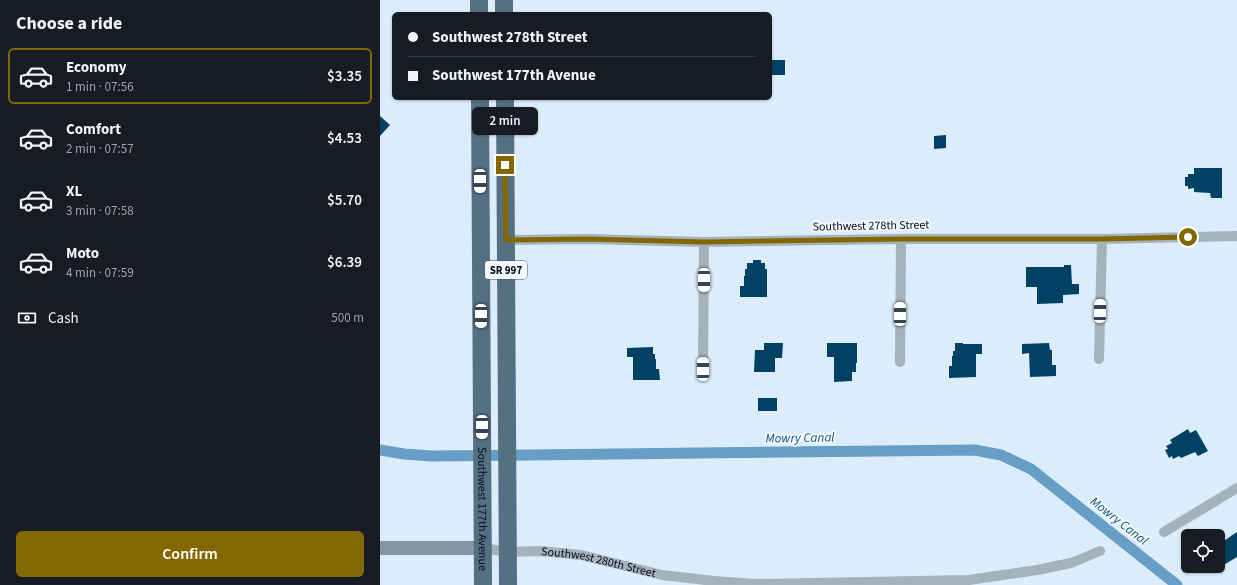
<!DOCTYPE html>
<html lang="en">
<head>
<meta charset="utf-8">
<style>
	body { margin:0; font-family:"Source Sans 3",sans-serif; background:#20242c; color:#f1f3f6; height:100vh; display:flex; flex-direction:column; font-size:15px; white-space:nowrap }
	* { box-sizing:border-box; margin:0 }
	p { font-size:13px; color:#9ea1a6 }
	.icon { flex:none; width:22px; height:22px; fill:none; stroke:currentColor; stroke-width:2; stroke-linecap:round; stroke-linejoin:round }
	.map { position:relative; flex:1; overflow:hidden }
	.side { display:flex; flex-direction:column; background:#171b24; width:380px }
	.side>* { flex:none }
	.top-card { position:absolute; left:12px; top:12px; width:380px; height:88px; border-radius:6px; box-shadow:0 1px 3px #0004; display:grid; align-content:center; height:88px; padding:0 16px; background:#171b24 }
	.fabs { position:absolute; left:801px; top:529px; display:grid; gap:8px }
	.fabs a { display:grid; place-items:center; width:44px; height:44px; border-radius:6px; background:#171b24; box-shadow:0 1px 3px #0004; font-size:20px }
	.end { position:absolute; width:18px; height:18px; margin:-9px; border:5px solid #836700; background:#fff; box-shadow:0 0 0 2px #fff }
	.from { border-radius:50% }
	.bubble { position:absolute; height:28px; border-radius:6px; background:#171b24; box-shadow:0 1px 3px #0004; font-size:13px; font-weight:600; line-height:28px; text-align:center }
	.car { position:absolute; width:12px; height:24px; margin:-12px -6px; border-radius:5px; box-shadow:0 0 3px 1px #0007; background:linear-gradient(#fff 24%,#345 0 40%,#fff 0 76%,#345 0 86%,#fff 0) }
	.top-card b { display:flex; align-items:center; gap:14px; height:38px; font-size:15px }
	.top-card b+b { border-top:1px solid #363941 }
	.top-card i { width:10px; height:10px; background:#f1f3f6 }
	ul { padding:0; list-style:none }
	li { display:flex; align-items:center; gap:12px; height:56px; margin:0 8px 6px; padding:0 8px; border:2px solid transparent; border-radius:6px }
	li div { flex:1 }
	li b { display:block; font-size:15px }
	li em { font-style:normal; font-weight:600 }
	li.current { border-color:#836700 }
	li>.icon { width:36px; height:36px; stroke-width:1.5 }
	h2 { padding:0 16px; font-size:18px; line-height:48px }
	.pay { display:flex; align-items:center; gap:10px; height:44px; padding:0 16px; font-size:15px }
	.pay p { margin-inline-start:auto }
	.action { display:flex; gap:8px; margin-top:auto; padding:8px 16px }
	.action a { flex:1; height:46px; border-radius:6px; background:#836700; color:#fff; font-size:16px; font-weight:600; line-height:46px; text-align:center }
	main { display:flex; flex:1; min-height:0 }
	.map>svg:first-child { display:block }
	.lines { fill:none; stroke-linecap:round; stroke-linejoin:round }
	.canal { stroke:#669ec5; stroke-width:11 }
	.building { fill:#014264 }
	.street { stroke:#a5b1bb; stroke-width:10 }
	.secondary { stroke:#8395a3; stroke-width:14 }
	.highway { stroke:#557083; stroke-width:18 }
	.route { stroke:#836700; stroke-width:5 }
	.labels { text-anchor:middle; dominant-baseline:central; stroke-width:4; stroke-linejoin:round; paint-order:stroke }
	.shield { fill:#f2f8fd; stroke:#4b535a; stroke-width:1 }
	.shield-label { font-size:11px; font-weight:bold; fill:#040c14 }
	.street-label { font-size:12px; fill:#040c14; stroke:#f2f8fd }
	.water-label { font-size:13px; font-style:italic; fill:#10547b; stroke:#f2f8fd }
</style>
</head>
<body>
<main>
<section class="side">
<h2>Choose a ride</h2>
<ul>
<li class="current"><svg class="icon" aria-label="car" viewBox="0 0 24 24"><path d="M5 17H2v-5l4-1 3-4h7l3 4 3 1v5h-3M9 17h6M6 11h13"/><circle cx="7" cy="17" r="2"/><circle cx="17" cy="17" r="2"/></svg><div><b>Economy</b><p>1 min · 07:56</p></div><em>$3.35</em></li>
<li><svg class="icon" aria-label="car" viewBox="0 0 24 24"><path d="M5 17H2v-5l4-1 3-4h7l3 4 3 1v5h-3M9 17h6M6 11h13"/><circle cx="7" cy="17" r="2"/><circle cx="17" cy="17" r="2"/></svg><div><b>Comfort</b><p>2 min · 07:57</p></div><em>$4.53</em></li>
<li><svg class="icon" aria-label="car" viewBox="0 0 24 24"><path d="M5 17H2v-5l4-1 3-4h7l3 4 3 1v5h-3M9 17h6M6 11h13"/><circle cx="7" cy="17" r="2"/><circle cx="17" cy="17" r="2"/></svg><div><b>XL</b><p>3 min · 07:58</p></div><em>$5.70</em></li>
<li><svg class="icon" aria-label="car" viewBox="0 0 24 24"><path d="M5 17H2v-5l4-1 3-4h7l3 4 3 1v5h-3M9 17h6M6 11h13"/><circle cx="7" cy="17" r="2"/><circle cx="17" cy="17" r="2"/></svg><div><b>Moto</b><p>4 min · 07:59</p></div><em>$6.39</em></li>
</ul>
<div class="pay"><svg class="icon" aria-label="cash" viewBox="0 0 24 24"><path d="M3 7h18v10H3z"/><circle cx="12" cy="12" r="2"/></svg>Cash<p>500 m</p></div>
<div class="action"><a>Confirm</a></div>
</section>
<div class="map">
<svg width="857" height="585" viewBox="0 0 857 585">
	<rect width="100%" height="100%" fill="#dbedfa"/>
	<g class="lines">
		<path class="canal" d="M 0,450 L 24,454 L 52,456 L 595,450 L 621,455 L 651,469 L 797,585"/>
	</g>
	<g class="building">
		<rect x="390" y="60" width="15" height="15"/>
		<path d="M 0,116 L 10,125 L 0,136 Z"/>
		<path d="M 566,135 L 566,148 L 554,149 L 554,136 Z"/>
		<path d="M 814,168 L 842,168 L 842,198 L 831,198 L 830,193 L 814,192 L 814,188 L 808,189 L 808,186 L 805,186 L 805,177 L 808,177 L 808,174 L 814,174 Z"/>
		<path d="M 373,260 L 381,260 L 381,263 L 385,263 L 385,269 L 387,269 L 387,297 L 360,297 L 360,286 L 364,286 L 364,276 L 365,276 L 365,269 L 367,269 L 367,263 L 373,263 Z"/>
		<path d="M 684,265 L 691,265 L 692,284 L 699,284 L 699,294 L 683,295 L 683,303 L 657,304 L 657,287 L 646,287 L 646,267 L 684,267 Z"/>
		<path d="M 384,343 L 403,343 L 402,358 L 395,358 L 395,372 L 374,372 L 375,350 L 384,350 Z"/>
		<path d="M 447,343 L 477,343 L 477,363 L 476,363 L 476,372 L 472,372 L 472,381 L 454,382 L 454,357 L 447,357 Z"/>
		<path d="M 575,343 L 583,343 L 583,344 L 602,344 L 602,354 L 596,354 L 596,377 L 569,378 L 569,366 L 572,366 L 572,356 L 573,356 L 573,351 L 575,351 Z"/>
		<path d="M 669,343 L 670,350 L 672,350 L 672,365 L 676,365 L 676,376 L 650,377 L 649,353 L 642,354 L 642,344 Z"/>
		<path d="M 273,347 L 273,354 L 275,354 L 275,359 L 276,359 L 276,369 L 279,369 L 280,380 L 253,380 L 253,357 L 247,357 L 247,348 Z"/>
		<rect x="378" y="398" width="19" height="13"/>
		<path d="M 808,429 L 810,433 L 816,430 L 828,451 L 818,456 L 815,452 L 801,458 L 799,456 L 793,459 L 792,456 L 789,458 L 785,450 L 788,449 L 786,446 L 792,443 L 790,440 Z"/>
		<path d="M 857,532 L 857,557 L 842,566 L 838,560 L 838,545 Z"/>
	</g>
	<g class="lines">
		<g class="street">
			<path d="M 126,240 L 208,239 L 324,242 L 521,239 L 722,239 L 857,236"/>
			<path d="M 719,359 L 722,239"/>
			<path d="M 520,362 L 521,239"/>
			<path d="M 323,369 L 324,242"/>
			<path d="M 784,532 L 857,488"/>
			<path id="s1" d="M 103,548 L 128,552 L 161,551 L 201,555 L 282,575 L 334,581 L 376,584 L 589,580 L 657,570 L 691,563 L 720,551"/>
		</g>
		<path class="secondary" d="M 0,548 L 103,548"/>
		<g class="highway">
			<path d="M 99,0 L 99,14"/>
			<path d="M 124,0 L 124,14"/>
			<path id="s2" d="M 100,98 L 103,585"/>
			<path d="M 125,98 L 128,585"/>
		</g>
	</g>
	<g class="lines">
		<path class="route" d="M 125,165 L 126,240 L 208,239 L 324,242 L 521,239 L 722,239 L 808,237"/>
	</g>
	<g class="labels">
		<rect class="shield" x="105" y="261" width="42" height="18" rx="3"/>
		<g class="shield-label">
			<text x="126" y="270">SR 997</text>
		</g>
		<g class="street-label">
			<text transform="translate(491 226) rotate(-1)">Southwest 278th Street</text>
			<text stroke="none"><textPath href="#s2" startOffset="411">Southwest 177th Avenue</textPath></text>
			<text stroke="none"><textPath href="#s1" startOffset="117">Southwest 280th Street</textPath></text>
		</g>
		<g class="water-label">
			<text transform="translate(420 438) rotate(-1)">Mowry Canal</text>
			<text transform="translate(739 521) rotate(38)">Mowry Canal</text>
		</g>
	</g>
</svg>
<div class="fabs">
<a><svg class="icon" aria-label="locate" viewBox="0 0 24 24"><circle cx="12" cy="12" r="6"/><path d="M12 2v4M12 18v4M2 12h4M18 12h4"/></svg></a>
</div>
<i class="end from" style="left:808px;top:237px"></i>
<i class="end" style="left:125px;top:165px"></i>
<div class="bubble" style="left:92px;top:107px;width:66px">2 min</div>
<i class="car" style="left:100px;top:181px;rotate:180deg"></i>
<i class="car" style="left:324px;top:280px;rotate:180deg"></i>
<i class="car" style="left:720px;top:311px;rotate:1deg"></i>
<i class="car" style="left:520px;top:314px;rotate:0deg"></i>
<i class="car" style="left:101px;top:316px;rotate:180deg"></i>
<i class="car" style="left:323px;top:369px;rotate:0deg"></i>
<i class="car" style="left:102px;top:427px;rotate:180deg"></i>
<div class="top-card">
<b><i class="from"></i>Southwest 278th Street</b>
<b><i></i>Southwest 177th Avenue</b>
</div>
</div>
</main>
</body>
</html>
